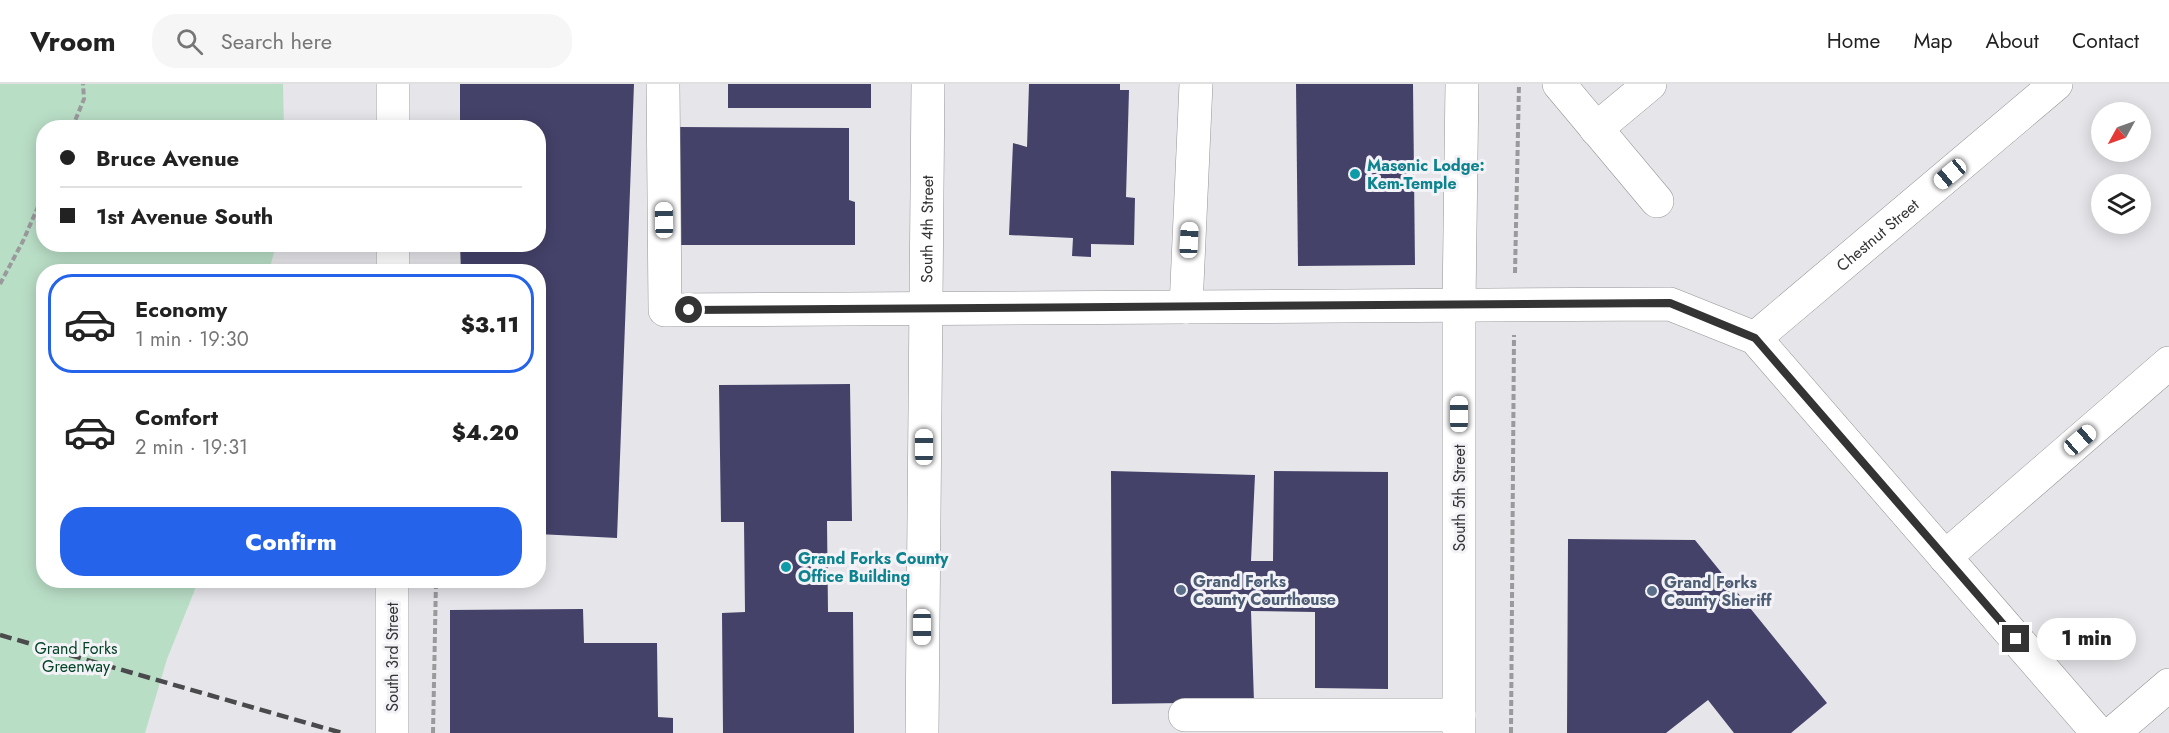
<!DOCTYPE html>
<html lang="en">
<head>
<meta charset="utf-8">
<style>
	body { margin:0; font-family:Jost,sans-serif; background:#f6f6f6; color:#222; height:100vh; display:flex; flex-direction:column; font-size:22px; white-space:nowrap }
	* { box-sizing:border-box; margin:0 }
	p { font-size:20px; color:#767676 }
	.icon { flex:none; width:33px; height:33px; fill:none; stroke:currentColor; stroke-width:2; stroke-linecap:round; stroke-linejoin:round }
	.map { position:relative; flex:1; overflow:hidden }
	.side { position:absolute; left:36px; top:180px; width:510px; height:324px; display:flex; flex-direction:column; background:#fff; border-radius:24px; box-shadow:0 3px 15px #0003 }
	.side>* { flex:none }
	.guide { position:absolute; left:36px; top:36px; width:510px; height:132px; border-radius:24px; box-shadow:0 3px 15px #0003; display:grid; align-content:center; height:132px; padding:0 24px; background:#fff }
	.needle { width:39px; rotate:230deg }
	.buttons { position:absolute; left:2091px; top:18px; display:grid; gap:12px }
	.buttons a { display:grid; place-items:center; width:60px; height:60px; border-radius:50%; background:#fff; box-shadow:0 3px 15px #0003; font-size:30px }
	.end { position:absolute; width:27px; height:27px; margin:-14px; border:8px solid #343435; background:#fff; box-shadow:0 0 0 3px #fff }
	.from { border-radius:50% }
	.bubble { position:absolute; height:42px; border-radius:21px; background:#fff; box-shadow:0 3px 15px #0003; font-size:20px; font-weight:800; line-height:42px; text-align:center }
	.car { position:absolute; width:18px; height:36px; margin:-18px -9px; border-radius:8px; box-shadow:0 0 4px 2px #0007; background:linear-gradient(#fff 24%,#345 0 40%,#fff 0 76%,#345 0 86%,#fff 0) }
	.guide b { display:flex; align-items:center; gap:21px; height:57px; font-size:22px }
	.guide b+b { border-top:2px solid #e0e0e0 }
	.guide i { width:15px; height:15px; background:#222 }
	ul { padding:10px 0 0; list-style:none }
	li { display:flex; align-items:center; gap:18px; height:99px; margin:0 12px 9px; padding:0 12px; border:3px solid transparent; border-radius:24px }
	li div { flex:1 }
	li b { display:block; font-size:22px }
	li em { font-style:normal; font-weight:800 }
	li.current { border-color:#2563eb }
	li>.icon { width:54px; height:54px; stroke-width:1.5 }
	.action { display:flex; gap:12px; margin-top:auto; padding:12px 24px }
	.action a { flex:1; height:69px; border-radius:24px; background:#2563eb; color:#fff; font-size:24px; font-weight:800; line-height:69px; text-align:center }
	header { display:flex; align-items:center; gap:36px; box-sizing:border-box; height:84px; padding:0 30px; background:#fff; border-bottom:2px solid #e0e0e0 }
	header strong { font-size:28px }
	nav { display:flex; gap:33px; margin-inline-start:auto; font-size:21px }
	.search { width:420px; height:54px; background:#f6f6f6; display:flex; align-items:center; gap:15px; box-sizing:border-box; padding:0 21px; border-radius:24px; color:#767676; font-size:22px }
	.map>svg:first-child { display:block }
	.green { fill:#b9dec6 }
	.building { fill:#45426a }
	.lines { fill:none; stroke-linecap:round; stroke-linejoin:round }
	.minor-casing { stroke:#949498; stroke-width:34 }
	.path { stroke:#9a9a9c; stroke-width:4; stroke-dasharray:6 3; stroke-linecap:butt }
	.minor { stroke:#fff; stroke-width:33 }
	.rail { stroke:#4a4a4c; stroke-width:4.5; stroke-dasharray:12 6; stroke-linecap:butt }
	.route { stroke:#343435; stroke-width:8 }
	.culture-dot { fill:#0f9aa8; stroke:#f3f3f7; stroke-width:2 }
	.service-dot { fill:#5c6f8a; stroke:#f3f3f7; stroke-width:2 }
	.labels { text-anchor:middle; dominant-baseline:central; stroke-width:6; stroke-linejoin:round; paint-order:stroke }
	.culture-label { font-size:16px; font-weight:bold; fill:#0d838f; stroke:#f3f3f7; text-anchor:start }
	.street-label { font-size:16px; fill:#343435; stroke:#f3f3f7 }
	.service-label { font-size:16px; font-weight:bold; fill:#4e5e75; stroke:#f3f3f7; text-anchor:start }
	.park-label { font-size:16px; fill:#044326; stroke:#f3f3f7 }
</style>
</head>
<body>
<header>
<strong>Vroom</strong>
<div class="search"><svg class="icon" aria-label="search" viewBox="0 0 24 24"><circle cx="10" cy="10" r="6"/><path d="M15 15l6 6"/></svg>Search here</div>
<nav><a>Home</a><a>Map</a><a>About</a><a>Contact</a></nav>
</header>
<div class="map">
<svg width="2169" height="649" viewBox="0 0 2169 649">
	<rect width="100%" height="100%" fill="#e6e6ea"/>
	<path class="green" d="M 0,0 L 283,0 L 284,43 L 44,44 L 44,160 L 276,161 L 269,187 L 44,188 L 44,496 L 197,497 L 194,508 L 167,575 L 145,649 L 0,649 Z"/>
	<g class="building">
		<path d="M 460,0 L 634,0 L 617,454 L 538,450 L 538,188 L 461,188 L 460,160 L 538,160 L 538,44 L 460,44 Z"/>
		<rect x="728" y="0" width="143" height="24"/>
		<path d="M 1029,0 L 1120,0 L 1120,6 L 1129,6 L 1126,113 L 1135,114 L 1134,161 L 1091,160 L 1091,173 L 1072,172 L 1073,154 L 1009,151 L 1013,59 L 1027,63 Z"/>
		<path d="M 1296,0 L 1413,0 L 1415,181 L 1298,182 Z"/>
		<path d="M 678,43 L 849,44 L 849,116 L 855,118 L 855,161 L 678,161 Z"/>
		<path d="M 850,300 L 852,437 L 827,437 L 828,528 L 853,528 L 854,649 L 723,649 L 722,529 L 745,528 L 744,438 L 721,438 L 719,301 Z"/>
		<path d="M 1111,387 L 1255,391 L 1251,477 L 1273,477 L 1274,387 L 1388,388 L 1388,605 L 1315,604 L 1315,528 L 1251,527 L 1254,618 L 1112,620 Z"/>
		<path d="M 1568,455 L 1695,456 L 1827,619 L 1791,649 L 1734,649 L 1708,616 L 1666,649 L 1567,649 Z"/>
		<path d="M 583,525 L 584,559 L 657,559 L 658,633 L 673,634 L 673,649 L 450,649 L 450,526 Z"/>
	</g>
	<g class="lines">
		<g class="minor-casing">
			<g id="minor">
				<path d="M 663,0 L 665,226 L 1670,220 L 1755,254 L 2098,649"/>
				<path d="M 1559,0 L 1657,117"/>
				<path d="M 393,44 L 393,0"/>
				<path d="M 1596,45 L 1650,0"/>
				<path d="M 393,188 L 393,160"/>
				<path d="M 1186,223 L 1196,0"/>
				<path id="s1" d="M 1755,254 L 2056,0"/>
				<path d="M 1945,473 L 2169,279"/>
				<path d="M 1185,631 L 1459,631"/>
				<path d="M 392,649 L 392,496"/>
				<path id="s2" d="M 922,649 L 928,0"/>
				<path d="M 1459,649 L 1459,220 L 1462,0"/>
				<path d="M 2113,649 L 2169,601"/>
			</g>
		</g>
		<g class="path">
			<path d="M 72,44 L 84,15 L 83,0"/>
			<path d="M 1515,189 L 1519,0"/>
			<path d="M 0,200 L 23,157 L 44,109"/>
			<path d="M 433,649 L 436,496"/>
			<path d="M 1511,649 L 1514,251"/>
		</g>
		<use href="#minor" class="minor"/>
		<path class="rail" d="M 0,551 L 342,649"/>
	</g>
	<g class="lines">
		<path class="route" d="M 689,226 L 1670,219 L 1755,254 L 2016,555"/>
	</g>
	<g class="culture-dot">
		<circle cx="1355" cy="90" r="6"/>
		<circle cx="786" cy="483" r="6"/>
	</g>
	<g class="service-dot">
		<circle cx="1181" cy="506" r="6"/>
		<circle cx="1652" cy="507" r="6"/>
	</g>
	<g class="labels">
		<g class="culture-label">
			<text x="1367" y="81">Masonic Lodge:<tspan x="1367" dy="18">Kem-Temple</tspan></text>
			<text x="798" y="474">Grand Forks County<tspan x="798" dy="18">Office Building</tspan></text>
		</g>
		<g class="street-label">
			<text stroke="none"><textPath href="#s2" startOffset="504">South 4th Street</textPath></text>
			<text stroke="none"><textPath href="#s1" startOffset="160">Chestnut Street</textPath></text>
			<text transform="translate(1459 414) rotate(-90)">South 5th Street</text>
			<text transform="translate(392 573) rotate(-90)">South 3rd Street</text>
		</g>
		<g class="service-label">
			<text x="1193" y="497">Grand Forks<tspan x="1193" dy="18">County Courthouse</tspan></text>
			<text x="1664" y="498">Grand Forks<tspan x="1664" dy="18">County Sheriff</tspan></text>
		</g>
		<g class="park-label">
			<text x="76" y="564">Grand Forks<tspan x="76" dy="18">Greenway</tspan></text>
		</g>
	</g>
</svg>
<div class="buttons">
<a><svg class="needle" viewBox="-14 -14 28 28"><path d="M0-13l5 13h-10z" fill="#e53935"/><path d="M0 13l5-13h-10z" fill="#767676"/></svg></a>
<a><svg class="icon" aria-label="layers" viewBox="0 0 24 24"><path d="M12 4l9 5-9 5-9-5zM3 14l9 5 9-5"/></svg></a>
</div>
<i class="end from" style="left:689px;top:226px"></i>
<i class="end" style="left:2016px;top:555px"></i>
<div class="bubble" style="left:2037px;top:534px;width:99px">1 min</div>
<i class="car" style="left:1950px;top:90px;rotate:230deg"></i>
<i class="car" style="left:664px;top:136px;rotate:359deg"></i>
<i class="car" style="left:1189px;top:156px;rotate:3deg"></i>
<i class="car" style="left:1459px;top:330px;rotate:0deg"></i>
<i class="car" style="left:2080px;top:356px;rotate:49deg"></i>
<i class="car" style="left:924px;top:363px;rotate:0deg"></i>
<i class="car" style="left:922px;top:543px;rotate:180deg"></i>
<div class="guide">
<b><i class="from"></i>Bruce Avenue</b>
<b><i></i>1st Avenue South</b>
</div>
<section class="side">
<ul>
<li class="current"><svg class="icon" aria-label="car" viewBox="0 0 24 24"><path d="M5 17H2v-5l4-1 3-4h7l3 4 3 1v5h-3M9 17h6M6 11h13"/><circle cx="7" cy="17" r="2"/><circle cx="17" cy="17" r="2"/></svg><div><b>Economy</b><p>1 min · 19:30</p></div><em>$3.11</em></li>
<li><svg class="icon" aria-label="car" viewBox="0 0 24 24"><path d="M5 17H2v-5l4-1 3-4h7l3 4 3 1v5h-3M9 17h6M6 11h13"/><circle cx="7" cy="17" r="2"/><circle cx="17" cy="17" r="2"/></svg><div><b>Comfort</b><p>2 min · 19:31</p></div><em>$4.20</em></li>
</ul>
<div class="action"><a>Confirm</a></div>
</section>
</div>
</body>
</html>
